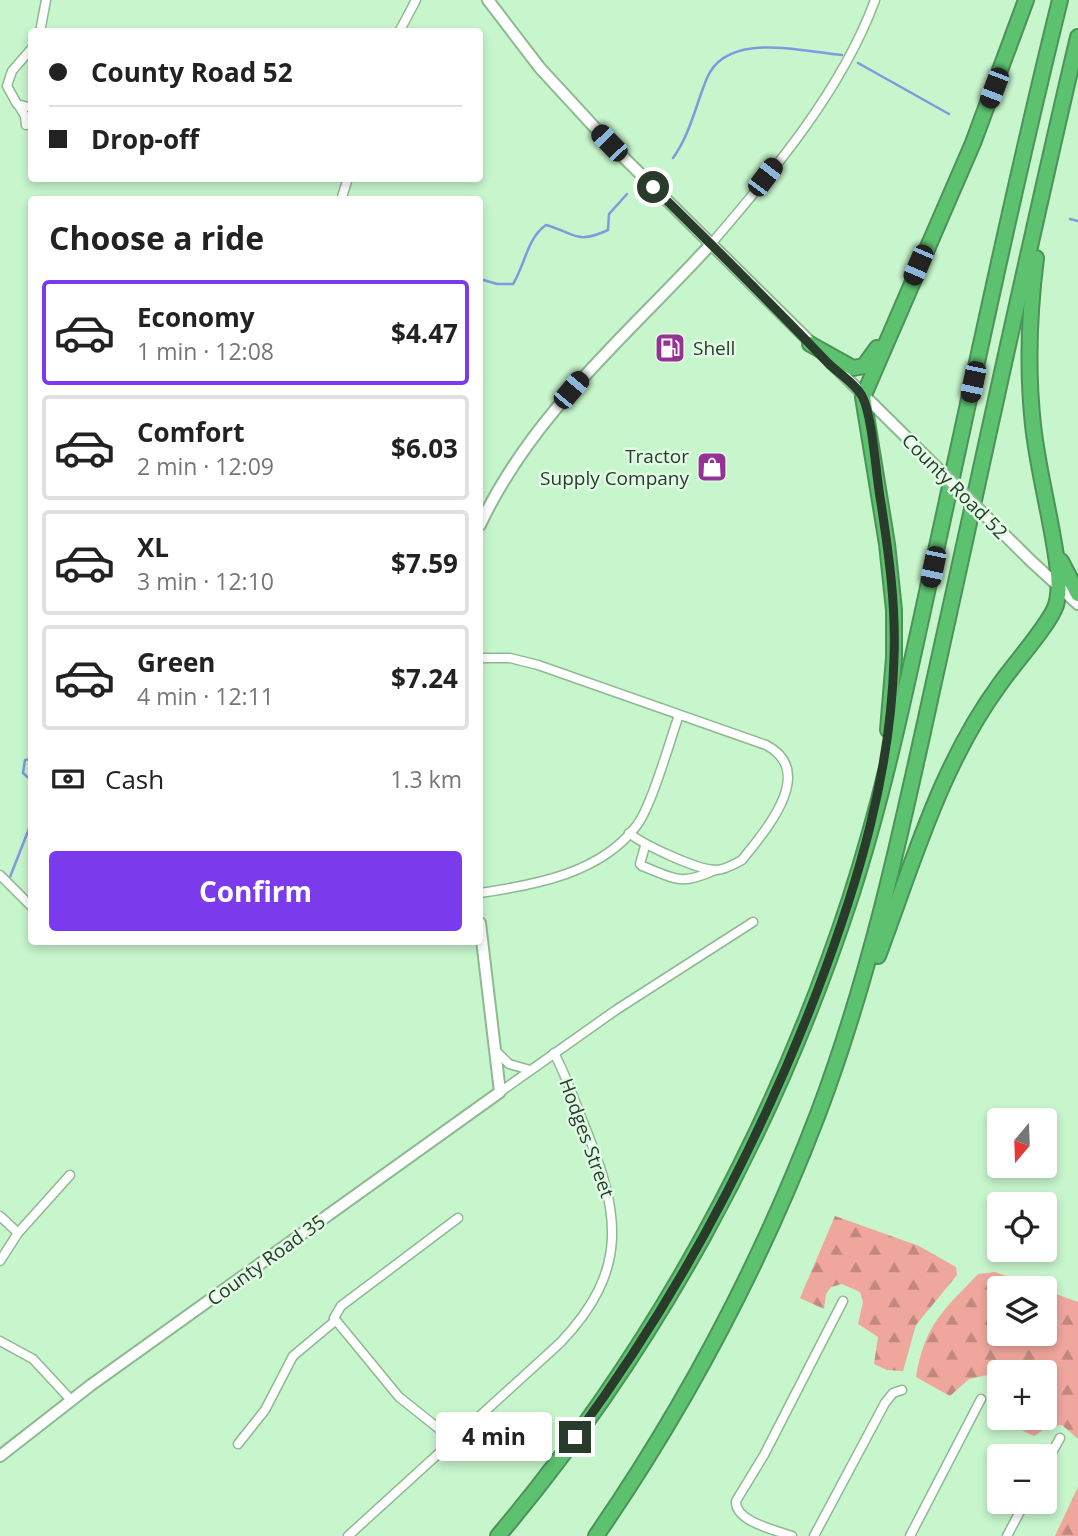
<!DOCTYPE html>
<html lang="en">
<head>
<meta charset="utf-8">
<style>
	body { margin:0; font-family:"Open Sans",sans-serif; background:#f6f6f6; color:#222; height:100vh; display:flex; flex-direction:column; font-size:26px; white-space:nowrap }
	* { box-sizing:border-box; margin:0 }
	p { font-size:23px; color:#767676 }
	.icon { flex:none; width:38px; height:38px; fill:none; stroke:currentColor; stroke-width:2; stroke-linecap:round; stroke-linejoin:round }
	.map { position:relative; flex:1; overflow:hidden }
	.details { position:absolute; left:28px; top:196px; width:455px; height:749px; display:flex; flex-direction:column; background:#fff; border-radius:7px; box-shadow:0 4px 10px #0003 }
	.details>* { flex:none }
	.guide { position:absolute; left:28px; top:28px; width:455px; height:154px; border-radius:7px; box-shadow:0 4px 10px #0003; display:grid; align-content:center; height:154px; padding:0 21px; background:#fff }
	.needle { width:46px; rotate:199deg }
	.buttons { position:absolute; left:987px; top:1108px; display:grid; gap:14px }
	.buttons a { display:grid; place-items:center; width:70px; height:70px; border-radius:7px; background:#fff; box-shadow:0 4px 10px #0003; font-size:35px }
	.end { position:absolute; width:32px; height:32px; margin:-16px; border:9px solid #293b2b; background:#fff; box-shadow:0 0 0 4px #fff }
	.from { border-radius:50% }
	.bubble { position:absolute; height:49px; border-radius:7px; background:#fff; box-shadow:0 4px 10px #0003; font-size:23px; font-weight:700; line-height:49px; text-align:center }
	.car { position:absolute; width:21px; height:42px; margin:-21px -10px; border-radius:9px; box-shadow:0 0 5px 2px #0007; background:linear-gradient(#222 24%,#8ab4d8 0 40%,#222 0 76%,#8ab4d8 0 86%,#222 0) }
	.guide b { display:flex; align-items:center; gap:24px; height:66px; font-size:26px }
	.guide b+b { border-top:2px solid #e0e0e0 }
	.guide i { width:18px; height:18px; background:#222 }
	ul { padding:0; list-style:none }
	li { display:flex; align-items:center; gap:21px; height:105px; margin:0 14px 10px; padding:0 7px; border:4px solid #e0e0e0; border-radius:7px }
	li div { flex:1 }
	li b { display:block; font-size:26px }
	li em { font-style:normal; font-weight:700 }
	li.active { border-color:#7c3aed }
	li>.icon { width:63px; height:63px; stroke-width:1.5 }
	h2 { padding:0 21px; font-size:32px; line-height:84px }
	.pay { display:flex; align-items:center; gap:18px; height:77px; padding:0 21px; font-size:26px }
	.pay p { margin-inline-start:auto }
	.action { display:flex; gap:14px; margin-top:auto; padding:14px 21px }
	.action a { flex:1; height:80px; border-radius:7px; background:#7c3aed; color:#fff; font-size:28px; font-weight:700; line-height:80px; text-align:center }
	.map>svg:first-child { display:block }
	.forest { fill:url(#forest-firs) }
	.lines { fill:none; stroke-linecap:round; stroke-linejoin:round }
	.stream { stroke:#809adf; stroke-width:2.5 }
	.street-casing { stroke:#8eb992; stroke-width:11 }
	.secondary-casing { stroke:#8eb992; stroke-width:14 }
	.highway-casing { stroke:#4b9357; stroke-width:18 }
	.street { stroke:#fff; stroke-width:8 }
	.secondary { stroke:#fff; stroke-width:10 }
	.highway { stroke:#5dc26f; stroke-width:14 }
	.secondary-bridge-casing { stroke:#8eb992; stroke-width:14; stroke-linecap:butt }
	.secondary-bridge { stroke:#fff; stroke-width:10 }
	.route { stroke:#293b2b; stroke-width:9 }
	.labels { text-anchor:middle; dominant-baseline:central; stroke-width:5; stroke-linejoin:round; paint-order:stroke }
	.poi-label { font-size:19px; fill:#293b2b; stroke:#e1fce4; text-anchor:start }
	.street-label { font-size:19px; fill:#293b2b; stroke:#e1fce4 }
</style>
</head>
<body>
<div class="map">
<svg width="1078" height="1536" viewBox="0 0 1078 1536">
	<defs>
		<pattern id="forest-firs" width="22" height="20" patternUnits="userSpaceOnUse" patternTransform="scale(1.75)"><rect width="22" height="20" fill="#efa69c"/><path d="M5 1l3.5 6h-7zM16 11l3.5 6h-7z" fill="#c2887f"/></pattern>
	</defs>
	<rect width="100%" height="100%" fill="#c7f5cc"/>
	<g class="forest">
		<path d="M 835,1216 L 919,1246 L 956,1267 L 957,1275 L 916,1325 L 903,1371 L 887,1370 L 874,1364 L 878,1337 L 858,1324 L 863,1302 L 860,1292 L 842,1284 L 831,1287 L 826,1294 L 824,1309 L 800,1298 Z"/>
		<path d="M 995,1272 L 1039,1288 L 999,1288 L 999,1334 L 1045,1334 L 1045,1290 L 1078,1302 L 1078,1439 L 1062,1425 L 1049,1426 L 1034,1436 L 1011,1425 L 1007,1418 L 1045,1418 L 1045,1372 L 999,1372 L 999,1378 L 992,1374 L 969,1379 L 950,1396 L 916,1377 C 925,1324 943,1311 978,1274 Z"/>
		<path d="M 1078,1487 L 1078,1536 L 1055,1536 Z"/>
	</g>
	<g class="lines">
		<g class="stream">
			<path d="M 858,63 L 949,114"/>
			<path d="M 673,158 C 690,135 696,104 707,78 C 727,30 803,52 842,55"/>
			<path d="M 1070,219 L 1078,221"/>
			<path d="M 480,279 L 497,284 L 513,284 C 525,265 527,238 546,225 C 575,233 576,245 608,230 L 609,214 L 627,194"/>
			<path d="M 32,759 L 25,760 L 23,773 L 32,781"/>
			<path d="M 10,877 L 32,821"/>
		</g>
		<g class="street-casing">
			<g id="street">
				<path d="M 40,32 L 46,0"/>
				<path d="M 399,32 L 416,0"/>
				<path d="M 32,48 L 12,71 L 7,86 L 17,104 L 32,108"/>
				<path d="M 19,106 L 25,116 L 26,125"/>
				<path d="M 341,200 L 348,178"/>
				<path d="M 711,244 C 773,172 842,90 875,0"/>
				<path d="M 480,658 L 510,658 L 538,665 L 766,745 C 818,772 764,832 742,860 C 735,864 724,870 716,870 C 697,870 644,845 629,833"/>
				<path d="M 645,846 L 640,864 L 642,866 C 676,879 680,886 715,870"/>
				<path d="M 0,875 L 32,907"/>
				<path d="M 480,893 C 535,885 602,873 637,825 C 652,805 670,740 679,715"/>
				<path d="M 495,1050 L 509,1064 L 530,1070"/>
				<path d="M 500,1092 L 616,1010 L 753,922"/>
				<path d="M 0,1216 L 18,1233"/>
				<path d="M 0,1261 L 18,1233 L 70,1175"/>
				<path d="M 0,1341 L 33,1359 L 71,1400"/>
				<path d="M 453,1440 L 399,1397 L 334,1318 L 341,1306 L 458,1218"/>
				<path d="M 238,1444 L 265,1410 L 293,1356 L 335,1321"/>
				<path d="M 1045,1465 L 1060,1438"/>
				<path d="M 348,1536 L 560,1343 C 630,1270 620,1213 585,1127 C 575,1103 567,1077 554,1053"/>
				<path d="M 792,1536 C 776,1530 735,1522 736,1501 L 764,1455 L 843,1301"/>
				<path d="M 814,1536 L 885,1403 L 893,1393 L 902,1390"/>
				<path d="M 910,1536 L 981,1399"/>
				<path d="M 1007,1536 L 1025,1502"/>
			</g>
		</g>
		<g class="secondary-casing">
			<g id="secondary">
				<path d="M 488,0 L 540,68 L 609,143 L 892,423"/>
				<path d="M 480,525 C 533,412 629,334 711,244"/>
				<path d="M 1031,561 L 1078,604"/>
				<path d="M 0,1456 L 91,1385 L 500,1092 L 480,923"/>
			</g>
		</g>
		<g class="highway-casing">
			<g id="highway">
				<path d="M 810,344 L 853,368 L 864,366 L 877,348"/>
				<path d="M 1061,561 L 1078,594"/>
				<path d="M 888,730 L 894,658 L 894,610 L 887,544 L 863,397 L 973,143 L 1026,0"/>
				<path d="M 878,956 C 913,863 941,764 1000,684 C 1013,665 1050,624 1056,605 C 1060,591 1059,577 1057,563 C 1051,517 1038,471 1033,425 C 1027,369 1029,313 1036,258"/>
				<path d="M 498,1536 C 655,1350 774,1130 850,899 C 886,788 909,674 934,560 C 975,373 1014,186 1060,0"/>
				<path d="M 596,1536 C 687,1404 761,1263 818,1114 C 874,966 905,813 939,659 C 985,452 1029,244 1078,37"/>
			</g>
		</g>
		<use href="#street" class="street"/>
		<use href="#secondary" class="secondary"/>
		<use href="#highway" class="highway"/>
		<g class="secondary-bridge-casing">
			<path id="secondary-bridge" d="M 892,423 L 1031,561"/>
		</g>
		<use href="#secondary-bridge" class="secondary-bridge"/>
	</g>
	<g class="lines">
		<path class="route" d="M 575,1437 C 676,1300 757,1148 818,989 C 858,883 891,773 894,658 C 896,606 889,555 881,503 C 876,477 873,420 863,398 C 857,385 838,373 828,363 C 771,303 712,245 653,187"/>
	</g>
	<defs>
		<g id="fuel-square" transform="scale(1.575)"><rect x="-9" y="-9" width="18" height="18" rx="4" fill="#963196" stroke="#e1fce4"/><path d="M-5.5-6h7V0h2V4h1.3V-2.5L3-4.5l.8-.8L6-3V5H2.5V1h-1V6h-7ZM-4.2-4.7v3.2H.2V-4.7Z" fill="#fff"/></g>
		<g id="shop-square" transform="scale(1.575)"><rect x="-9" y="-9" width="18" height="18" rx="4" fill="#963196" stroke="#e1fce4"/><path d="M-5-2.5h2.3a2.7 3.5 0 0 1 5.4 0H5L5.5 6h-11ZM-1.5-2.5h3a1.5 2.3 0 0 0-3 0Z" fill="#fff"/></g>
	</defs>
	<g fill-rule="evenodd">
		<use href="#fuel-square" x="670" y="348"/>
		<use href="#shop-square" x="712" y="467"/>
	</g>
	<g class="labels">
		<g class="poi-label">
			<text x="693" y="348">Shell</text>
			<text x="689" y="456" text-anchor="end">Tractor<tspan x="689" dy="22">Supply Company</tspan></text>
		</g>
		<g class="street-label">
			<text transform="translate(955 486) rotate(45)">County Road 52</text>
			<text transform="translate(587 1138) rotate(70)">Hodges Street</text>
			<text transform="translate(266 1260) rotate(-36)">County Road 35</text>
		</g>
	</g>
</svg>
<div class="buttons">
<a><svg class="needle" viewBox="-14 -14 28 28"><path d="M0-13l5 13h-10z" fill="#e53935"/><path d="M0 13l5-13h-10z" fill="#767676"/></svg></a>
<a><svg class="icon" aria-label="locate" viewBox="0 0 24 24"><circle cx="12" cy="12" r="6"/><path d="M12 2v4M12 18v4M2 12h4M18 12h4"/></svg></a>
<a><svg class="icon" aria-label="layers" viewBox="0 0 24 24"><path d="M12 4l9 5-9 5-9-5zM3 14l9 5 9-5"/></svg></a>
<a>+</a>
<a>−</a>
</div>
<i class="end from" style="left:653px;top:187px"></i>
<i class="end" style="left:575px;top:1437px"></i>
<div class="bubble" style="left:436px;top:1412px;width:116px">4 min</div>
<i class="car" style="left:994px;top:88px;rotate:201deg"></i>
<i class="car" style="left:609px;top:143px;rotate:316deg"></i>
<i class="car" style="left:765px;top:177px;rotate:37deg"></i>
<i class="car" style="left:918px;top:265px;rotate:203deg"></i>
<i class="car" style="left:973px;top:382px;rotate:192deg"></i>
<i class="car" style="left:571px;top:390px;rotate:40deg"></i>
<i class="car" style="left:933px;top:567px;rotate:192deg"></i>
<div class="guide">
<b><i class="from"></i>County Road 52</b>
<b><i></i>Drop-off</b>
</div>
<section class="details">
<h2>Choose a ride</h2>
<ul>
<li class="active"><svg class="icon" aria-label="car" viewBox="0 0 24 24"><path d="M5 17H2v-5l4-1 3-4h7l3 4 3 1v5h-3M9 17h6M6 11h13"/><circle cx="7" cy="17" r="2"/><circle cx="17" cy="17" r="2"/></svg><div><b>Economy</b><p>1 min · 12:08</p></div><em>$4.47</em></li>
<li><svg class="icon" aria-label="car" viewBox="0 0 24 24"><path d="M5 17H2v-5l4-1 3-4h7l3 4 3 1v5h-3M9 17h6M6 11h13"/><circle cx="7" cy="17" r="2"/><circle cx="17" cy="17" r="2"/></svg><div><b>Comfort</b><p>2 min · 12:09</p></div><em>$6.03</em></li>
<li><svg class="icon" aria-label="car" viewBox="0 0 24 24"><path d="M5 17H2v-5l4-1 3-4h7l3 4 3 1v5h-3M9 17h6M6 11h13"/><circle cx="7" cy="17" r="2"/><circle cx="17" cy="17" r="2"/></svg><div><b>XL</b><p>3 min · 12:10</p></div><em>$7.59</em></li>
<li><svg class="icon" aria-label="car" viewBox="0 0 24 24"><path d="M5 17H2v-5l4-1 3-4h7l3 4 3 1v5h-3M9 17h6M6 11h13"/><circle cx="7" cy="17" r="2"/><circle cx="17" cy="17" r="2"/></svg><div><b>Green</b><p>4 min · 12:11</p></div><em>$7.24</em></li>
</ul>
<div class="pay"><svg class="icon" aria-label="cash" viewBox="0 0 24 24"><path d="M3 7h18v10H3z"/><circle cx="12" cy="12" r="2"/></svg>Cash<p>1.3 km</p></div>
<div class="action"><a>Confirm</a></div>
</section>
</div>
</body>
</html>
